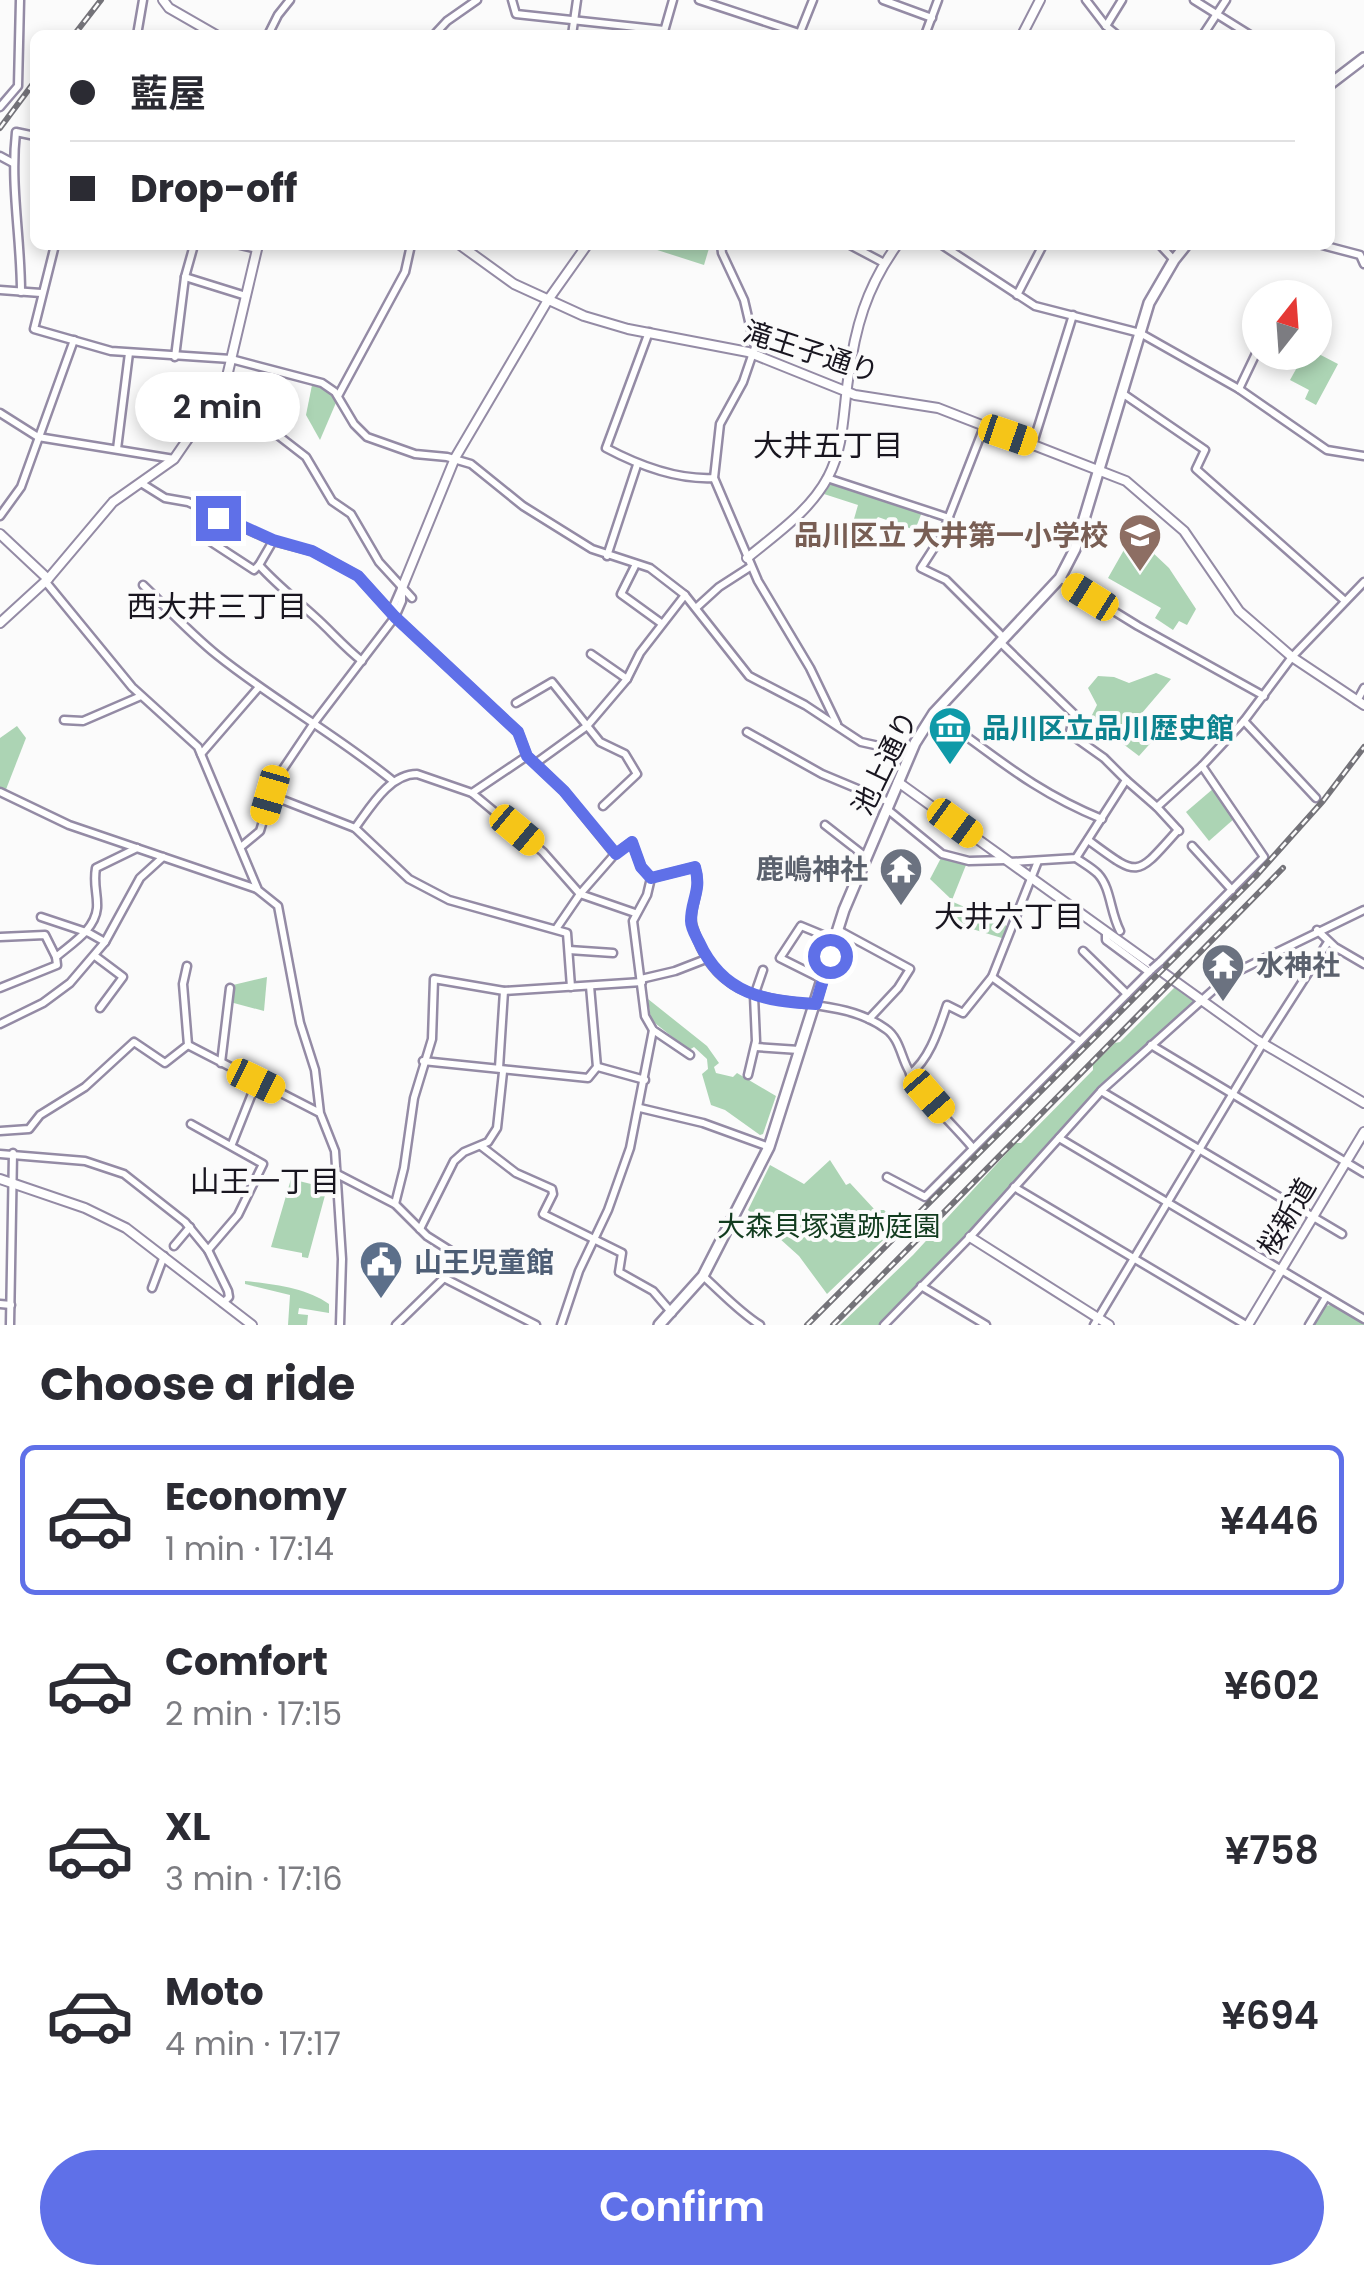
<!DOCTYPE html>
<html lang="en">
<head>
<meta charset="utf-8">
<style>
	body { margin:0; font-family:Poppins,"Noto Sans JP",sans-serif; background:#f2f2f3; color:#2b2b33; height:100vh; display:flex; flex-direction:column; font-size:38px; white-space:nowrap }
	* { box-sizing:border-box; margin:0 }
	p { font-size:32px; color:#7c7c81 }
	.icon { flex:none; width:55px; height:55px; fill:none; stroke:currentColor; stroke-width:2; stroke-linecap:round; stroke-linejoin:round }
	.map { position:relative; height:1325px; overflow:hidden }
	.details { display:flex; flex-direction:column; background:#fff; flex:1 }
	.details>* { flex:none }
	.banner { position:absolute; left:30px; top:30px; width:1305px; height:220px; border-radius:15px; box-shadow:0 5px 15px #0003; display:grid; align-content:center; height:220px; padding:0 40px; background:#fff }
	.needle { width:65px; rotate:17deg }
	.tools { position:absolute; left:1242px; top:280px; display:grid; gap:20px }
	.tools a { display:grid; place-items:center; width:90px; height:90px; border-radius:50%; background:#fff; box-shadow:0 5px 15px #0003; font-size:50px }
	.end { position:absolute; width:45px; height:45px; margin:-22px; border:12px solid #5f70e8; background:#fff; box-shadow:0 0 0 5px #fff }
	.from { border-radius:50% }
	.bubble { position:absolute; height:70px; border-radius:35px; background:#fff; box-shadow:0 5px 15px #0003; font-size:32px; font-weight:600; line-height:70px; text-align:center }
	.car { position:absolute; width:30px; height:60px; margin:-30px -15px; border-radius:12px; box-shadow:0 0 8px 2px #0007; background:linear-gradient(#f5c518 24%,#345 0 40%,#f5c518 0 76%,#345 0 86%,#f5c518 0) }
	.banner b { display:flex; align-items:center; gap:35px; height:95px; font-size:38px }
	.banner b+b { border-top:2px solid #e1e1e2 }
	.banner i { width:25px; height:25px; background:#2b2b33 }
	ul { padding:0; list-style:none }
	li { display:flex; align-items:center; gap:30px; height:150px; margin:0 20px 15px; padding:0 20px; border:5px solid transparent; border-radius:15px }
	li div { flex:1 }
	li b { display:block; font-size:38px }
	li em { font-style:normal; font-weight:600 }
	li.active { border-color:#5f70e8 }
	li>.icon { width:90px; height:90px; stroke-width:1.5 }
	h2 { padding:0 40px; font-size:45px; line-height:120px }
	.primary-button { display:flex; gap:20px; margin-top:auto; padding:20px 40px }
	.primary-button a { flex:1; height:115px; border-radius:60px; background:#5f70e8; color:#fff; font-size:40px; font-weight:600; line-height:115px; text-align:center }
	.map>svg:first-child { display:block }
	.green { fill:#acd4b4 }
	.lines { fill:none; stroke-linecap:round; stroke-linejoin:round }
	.minor-casing { stroke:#948ba5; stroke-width:11 }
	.tertiary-casing { stroke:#948ba5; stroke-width:12 }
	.secondary-casing { stroke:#948ba5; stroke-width:14 }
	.minor { stroke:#fff; stroke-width:6 }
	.tertiary { stroke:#fff; stroke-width:8 }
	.secondary { stroke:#fff; stroke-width:9 }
	.rail-casing { stroke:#747379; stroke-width:6 }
	.rail { stroke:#fbfbfb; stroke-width:2.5; stroke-dasharray:8; stroke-linecap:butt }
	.minor-bridge-casing { stroke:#948ba5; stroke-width:11; stroke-linecap:butt }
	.minor-bridge { stroke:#fff; stroke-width:6 }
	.route { stroke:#5f70e8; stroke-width:12 }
	.labels { text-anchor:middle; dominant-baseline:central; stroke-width:8; stroke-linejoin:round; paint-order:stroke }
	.street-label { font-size:28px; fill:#191620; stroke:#fbfbfb }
	.education-label { font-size:28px; font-weight:bold; fill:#785e54; stroke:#fbfbfb; text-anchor:end }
	.culture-label { font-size:28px; font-weight:bold; fill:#0d838f; stroke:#fbfbfb; text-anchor:start }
	.worship-label { font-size:28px; font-weight:bold; fill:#5b616d; stroke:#fbfbfb; text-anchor:end }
	.park-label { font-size:28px; fill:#123c1f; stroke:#fbfbfb }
	.service-label { font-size:28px; font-weight:bold; fill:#4e5e75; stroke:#fbfbfb; text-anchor:start }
	.neighbourhood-label { font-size:30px; fill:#191620; stroke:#fbfbfb }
</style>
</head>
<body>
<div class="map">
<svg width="1364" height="1325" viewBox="0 0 1364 1325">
	<rect width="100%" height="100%" fill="#fbfbfb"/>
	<g class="green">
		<path d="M 651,245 L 710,245 L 704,265 L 651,248 Z"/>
		<path d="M 1315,352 L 1338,364 L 1316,405 L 1305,399 L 1309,390 L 1290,380 L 1305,353 Z"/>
		<path d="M 313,380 L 338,398 L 320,440 L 306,415 Z"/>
		<path d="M 832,482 L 922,512 L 915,530 L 878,517 L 872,524 L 854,519 L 858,505 L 824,494 Z"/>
		<path d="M 1133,534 L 1169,568 L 1196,609 L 1187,625 L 1179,621 L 1173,630 L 1155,618 L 1161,608 L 1108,578 Z"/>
		<path d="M 1156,673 L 1171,679 L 1136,720 L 1155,738 L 1139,756 L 1090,719 L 1097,705 L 1088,688 L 1098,676 L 1114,677 L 1129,683 Z"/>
		<path d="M 17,726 L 26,738 L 5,792 L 0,791 L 0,738 Z"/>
		<path d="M 1214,788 L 1235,818 L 1209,841 L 1186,812 Z"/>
		<path d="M 941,858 L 966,865 L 952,900 L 930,879 Z"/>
		<path d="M 951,901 L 1009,927 L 1005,939 L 943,920 Z"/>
		<path d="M 267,977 L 264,1011 L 230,1002 L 233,985 Z"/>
		<path d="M 1175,987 L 1193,998 L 1193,1006 L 1142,1050 L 880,1325 L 840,1325 L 913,1255 L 1016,1143 L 1021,1143 L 1093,1070 L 1093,1065 L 1115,1043 L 1120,1042 Z"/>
		<path d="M 648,999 L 707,1046 L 719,1063 L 714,1067 L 716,1073 L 733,1077 L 737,1073 L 776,1096 L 763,1134 L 760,1135 L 725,1110 L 711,1105 L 702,1074 L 708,1069 L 707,1059 L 694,1047 L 689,1050 L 651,1020 Z"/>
		<path d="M 830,1160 L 846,1185 L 850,1183 L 875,1210 L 884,1210 L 899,1225 L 827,1294 L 799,1256 L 748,1210 L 770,1165 L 804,1184 Z"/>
		<path d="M 291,1179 L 327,1188 L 308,1258 L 302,1257 L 302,1253 L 271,1247 Z"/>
		<path d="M 245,1281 C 274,1284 307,1288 329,1304 L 329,1313 L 299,1308 L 298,1314 L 308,1315 L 307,1325 L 288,1325 L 290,1295 L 245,1284 Z"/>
		<path d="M 1331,1305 L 1364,1323 L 1364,1325 L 1313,1325 L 1324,1306 Z"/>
	</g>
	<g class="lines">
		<g class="minor-casing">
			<g id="minor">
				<path d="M 512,0 L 516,14 L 664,30"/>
				<path d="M 699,0 L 799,33"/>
				<path d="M 883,0 L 932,18"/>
				<path d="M 1086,0 L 1106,26 L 1117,35"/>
				<path d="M 1194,0 L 1250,35"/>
				<path d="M 1106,26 L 1122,0"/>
				<path d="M 137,35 L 143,0"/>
				<path d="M 268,35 L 278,15 L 290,0"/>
				<path d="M 434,35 L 447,21 L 477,0"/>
				<path d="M 572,35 L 577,0"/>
				<path d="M 663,35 L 673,0"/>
				<path d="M 799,35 L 813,0"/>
				<path d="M 925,35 L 938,0"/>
				<path d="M 1203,35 L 1226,0"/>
				<path d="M 0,107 L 18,86 L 20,0"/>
				<path d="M 0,156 L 13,163"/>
				<path d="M 55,245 L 34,329 L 111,351 L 231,359 L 322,383 L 335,392 L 354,424 L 367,437 L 415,454 L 447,457 L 471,464 L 523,506 L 592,549 L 650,568 L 685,595 L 749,676 L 805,705 L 861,742 L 911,753"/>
				<path d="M 240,245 L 257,249"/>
				<path d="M 721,245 L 722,253 L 744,300 L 755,347 L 743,382 L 720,424 L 714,478 L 758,581 L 810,668 L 837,724"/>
				<path d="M 850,245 L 884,263"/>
				<path d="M 942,245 L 1035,306 L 1140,333 L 1239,389 L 1327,450 L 1364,456"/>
				<path d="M 1160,245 L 1174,260"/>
				<path d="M 1322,245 L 1360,255 L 1364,264"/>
				<path d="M 185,277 L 246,296"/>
				<path d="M 0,290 L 41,293"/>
				<path d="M 21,292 C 21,238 10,186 16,132 L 35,136"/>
				<path d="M 1017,295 L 1043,245"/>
				<path d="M 649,332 L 606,448 C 638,465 677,480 714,478"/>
				<path d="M 175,357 L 185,277 L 194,245"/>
				<path d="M 1239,389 L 1260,345"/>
				<path d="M 1122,393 L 1205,450 L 1196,469 L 1345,601"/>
				<path d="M 338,396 L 405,272 L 411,245"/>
				<path d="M 210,406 L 228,423 L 252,425 L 275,433 L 306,457 L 332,501 L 351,514 L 379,562 L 412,598"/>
				<path d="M 0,413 L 38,437 L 174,459"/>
				<path d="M 984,427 L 941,537 L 921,568 L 946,580 L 1004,638"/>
				<path d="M 1033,443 L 1073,315"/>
				<path d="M 117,449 L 129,353"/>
				<path d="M 827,478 L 949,518"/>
				<path d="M 141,483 L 165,498 L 188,502 L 273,541 L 312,551 L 358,576 L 395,617 L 518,732 L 527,756 L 564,791 L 615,854 L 632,842 L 641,867 L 651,878 L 647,895 L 633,921 L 645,1016 L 653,1030 L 690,1055"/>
				<path d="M 0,516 L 21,487 L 74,340"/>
				<path d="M 221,516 L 202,536 L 254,570 L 259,565"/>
				<path d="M 273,541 L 259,565 C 276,584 295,599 314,616 C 331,631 344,647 362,661"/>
				<path d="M 607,556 L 637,465"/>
				<path d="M 636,564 L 621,594 L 661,623"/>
				<path d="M 1060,578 L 1138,626 L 1264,696"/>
				<path d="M 45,581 L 132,687 L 198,747 L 258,890 L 278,906 L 300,1023 L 315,1070 L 320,1113 L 335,1151 L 342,1259 L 340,1325"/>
				<path d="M 143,585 C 167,608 191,634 217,655 C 273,700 337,735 393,781"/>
				<path d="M 696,608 L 719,587 L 750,567"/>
				<path d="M 395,614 L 394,605 L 401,589"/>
				<path d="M 1000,642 L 1074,714 L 1070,732 L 1073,736 L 1104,758 L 1126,780 L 1076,858 L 1010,862"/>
				<path d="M 591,654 L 627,679"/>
				<path d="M 1357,701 L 1364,688"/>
				<path d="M 516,703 L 552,682 L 600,742 L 625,754 L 637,774 L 603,806"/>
				<path d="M 934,713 C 994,755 1031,790 1102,819"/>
				<path d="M 64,720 L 83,721 L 141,696"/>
				<path d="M 1244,721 L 1316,798"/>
				<path d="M 747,732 L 822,774 L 889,802"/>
				<path d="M 201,754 L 259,687"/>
				<path d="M 536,763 L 587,726 L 627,679 L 640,653 L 685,595"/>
				<path d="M 1126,780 L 1157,807 L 1179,831"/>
				<path d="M 0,792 L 69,825 L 257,889"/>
				<path d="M 472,793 L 527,756"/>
				<path d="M 270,795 L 355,828 L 409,879 L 449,900 L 567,933 L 571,987"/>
				<path d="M 1157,807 L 1202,766 L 1244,721 L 1292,657 L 1364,582"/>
				<path d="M 887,809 L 942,854 L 969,861 L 1006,860"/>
				<path d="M 825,825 L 866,857"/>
				<path d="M 355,828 C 370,808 389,774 417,774 L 472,793 L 543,852 L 580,894 L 635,913"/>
				<path d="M 1088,840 C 1140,878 1135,878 1178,830"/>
				<path d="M 242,846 L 260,831 L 275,781 L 314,723 L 395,617 L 402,601 L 402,588"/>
				<path d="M 1192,846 L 1232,890"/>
				<path d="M 1076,858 C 1083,863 1092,868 1098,874 C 1111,888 1110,912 1120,931"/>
				<path d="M 651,878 L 695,867 C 703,892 687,909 693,927 C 724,1032 822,982 886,1029 C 899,1038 901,1056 908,1069 C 920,1095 953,1124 972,1147"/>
				<path d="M 41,917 L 89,933 L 105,942"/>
				<path d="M 556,929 L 580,894 L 615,854"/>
				<path d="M 838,930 L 910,969 L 898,988 L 869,1019"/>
				<path d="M 1317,930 L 1335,947 L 1364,964"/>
				<path d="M 1106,932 L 1106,940 L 1149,972"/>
				<path d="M 0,937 L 45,935 L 56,957"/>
				<path d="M 569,950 L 613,953"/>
				<path d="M 1083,951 L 1127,994"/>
				<path d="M 95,956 L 123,977 L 100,1008"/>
				<path d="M 1160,962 L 1264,857 L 1202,766"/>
				<path d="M 992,977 L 1080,1041"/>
				<path d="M 641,979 L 675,971 L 706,959"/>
				<path d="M 822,979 L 780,958 L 801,926 L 835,940"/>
				<path d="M 0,988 L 57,965 L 56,957 C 71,944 95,930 97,908 C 98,894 93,885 96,868 L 137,848"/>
				<path d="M 0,1024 L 43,1003 L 70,983 L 105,942 L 140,878 L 163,857"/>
				<path d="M 188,1045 L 318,1112"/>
				<path d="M 1151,1045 L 1364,1173"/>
				<path d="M 756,1047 L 799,1050"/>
				<path d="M 423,1061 L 588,1078 L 597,1067 L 590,986"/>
				<path d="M 221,1063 L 230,988"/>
				<path d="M 598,1067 L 645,1080"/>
				<path d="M 499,1068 L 504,991"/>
				<path d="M 910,1074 C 930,1059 939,1028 947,1005 L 963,1013 L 992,977 L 1038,861"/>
				<path d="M 748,1075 L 756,1041 L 754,996 L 763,970"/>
				<path d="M 1101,1091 L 1342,1234"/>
				<path d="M 640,1108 L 703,1123 L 769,1147"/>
				<path d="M 191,1124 L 263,1164 L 238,1215 L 208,1250"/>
				<path d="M 0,1131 L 29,1129 L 40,1115 L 85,1087 L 134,1042 L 165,1063 L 188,1045 L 183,984 L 187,966"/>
				<path d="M 1059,1138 L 1364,1319"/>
				<path d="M 232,1144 L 257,1081"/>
				<path d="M 481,1146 L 516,1173 L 552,1189 L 553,1194 L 543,1214 L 622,1253 L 619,1272 L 653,1291 L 672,1313"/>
				<path d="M 0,1154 L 85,1161 L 124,1174 L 185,1222 L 208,1250 L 228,1291 L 229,1297 L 223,1303"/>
				<path d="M 337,1174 L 395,1204 L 427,1236 L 454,1253 L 444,1278 L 396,1325"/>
				<path d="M 887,1177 L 925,1197 L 1152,969"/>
				<path d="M 1014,1187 L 1246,1325"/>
				<path d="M 395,1204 L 404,1168 L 414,1098 L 432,1039 L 434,979 L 504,991 L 642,982"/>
				<path d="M 420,1229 L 454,1161 L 464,1152 L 488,1142 L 497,1128 L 503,1072"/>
				<path d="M 174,1246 L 190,1227"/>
				<path d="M 703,1276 C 722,1293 738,1311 760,1325"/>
				<path d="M 444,1278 L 536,1325"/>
				<path d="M 921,1286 L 986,1325"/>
				<path d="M 152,1288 L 164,1256"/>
				<path d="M 0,1304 L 11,1305"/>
				<path d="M 10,1325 L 13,1153"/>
				<path d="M 561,1325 L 579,1271 L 608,1210 L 630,1148 L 653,1030"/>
				<path d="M 884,1325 L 970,1237 L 1103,1089 L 1230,975 L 1364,910"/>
				<path d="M 1094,1325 L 1260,1048 L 1328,942"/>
				<path d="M 1309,1325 L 1326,1297"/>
			</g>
		</g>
		<g class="tertiary-casing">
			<g id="tertiary">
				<path d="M 163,0 L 169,8 L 216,35"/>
				<path d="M 1022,35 L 1040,0"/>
				<path d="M 460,245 L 514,284 L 584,316 L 628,329 L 748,352 L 855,395 L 938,408 L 1126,481 L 1184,531 L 1239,611 L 1292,657 L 1364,705"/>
				<path d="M 0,534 L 48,579"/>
				<path d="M 747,558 C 776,534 810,511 828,477 C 844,447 843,413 848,380 C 855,328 866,288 897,245"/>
				<path d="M 402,588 L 455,458 L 548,300 L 587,245"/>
				<path d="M 0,623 L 48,579 L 113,502 L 174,459 L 225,385 L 258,245"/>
				<path d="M 898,782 L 1257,1040 L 1364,1103"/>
				<path d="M 0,1179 L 85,1208 L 126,1228 L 252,1325"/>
				<path d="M 970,1237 L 1109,1325"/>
				<path d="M 1248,1325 L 1364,1132"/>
			</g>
		</g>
		<g class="secondary-casing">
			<g id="secondary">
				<path d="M 1330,84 L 1364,58"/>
				<path d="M 659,1325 L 703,1276 L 769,1147 L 844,910 L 915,743 L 934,713 L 1060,578 L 1075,549 L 1149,303 L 1174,260 L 1186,245"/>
			</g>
		</g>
		<use href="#minor" class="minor"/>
		<use href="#tertiary" class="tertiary"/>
		<use href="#secondary" class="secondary"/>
		<g class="rail-casing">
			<g id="rail">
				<path d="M 74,35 L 101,0"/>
				<path d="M 0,128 L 35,81"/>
				<path d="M 807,1325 L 1255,877 L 1323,801 L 1364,747"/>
				<path d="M 833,1325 L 1283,868"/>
			</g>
		</g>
		<use href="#rail" class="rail"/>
		<g class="minor-bridge-casing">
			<path id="minor-bridge" d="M 1152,969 L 1160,962"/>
		</g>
		<use href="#minor-bridge" class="minor-bridge"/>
	</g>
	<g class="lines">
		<path class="route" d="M 218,518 L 220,516 L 273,540 L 312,551 L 358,576 L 395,617 L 518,732 L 527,756 L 564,791 L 616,854 L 632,842 L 641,867 L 651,878 L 695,867 C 702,891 691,899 691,921 C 691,928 696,936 699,942 C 723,995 765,1001 816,1004 L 830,956"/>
	</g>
	<defs>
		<g id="school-pin" transform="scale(2.25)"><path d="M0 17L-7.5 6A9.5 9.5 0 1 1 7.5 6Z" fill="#8d6e63" stroke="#fbfbfb"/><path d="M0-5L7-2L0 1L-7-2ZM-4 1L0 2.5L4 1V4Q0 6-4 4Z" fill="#fff"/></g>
		<g id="museum-pin" transform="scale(2.25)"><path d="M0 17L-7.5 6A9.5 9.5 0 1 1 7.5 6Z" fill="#0f9aa8" stroke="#fbfbfb"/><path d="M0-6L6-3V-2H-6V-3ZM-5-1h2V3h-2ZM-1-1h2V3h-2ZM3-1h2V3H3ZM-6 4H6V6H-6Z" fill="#fff"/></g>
		<g id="temple-pin" transform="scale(2.25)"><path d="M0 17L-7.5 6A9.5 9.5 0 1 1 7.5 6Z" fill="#6b7280" stroke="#fbfbfb"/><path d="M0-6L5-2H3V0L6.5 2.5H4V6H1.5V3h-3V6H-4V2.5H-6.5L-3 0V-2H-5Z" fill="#fff"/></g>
		<g id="civic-pin" transform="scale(2.25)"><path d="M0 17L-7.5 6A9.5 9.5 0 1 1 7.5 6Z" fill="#5c6f8a" stroke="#fbfbfb"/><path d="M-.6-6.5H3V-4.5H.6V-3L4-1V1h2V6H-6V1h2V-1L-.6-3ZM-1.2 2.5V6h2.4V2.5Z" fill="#fff"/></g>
	</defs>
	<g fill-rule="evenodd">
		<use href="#school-pin" x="1140" y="535"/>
		<use href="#museum-pin" x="950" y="728"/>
		<use href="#temple-pin" x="901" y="869"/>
		<use href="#temple-pin" x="1223" y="965"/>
		<use href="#civic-pin" x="381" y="1262"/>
	</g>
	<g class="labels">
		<g class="street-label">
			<text transform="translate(811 352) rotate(18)">滝王子通り</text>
			<text transform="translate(885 763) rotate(-64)">池上通り</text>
			<text transform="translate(1287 1217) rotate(-59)">桜新道</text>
		</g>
		<g class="education-label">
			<text x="1108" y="535">品川区立 大井第一小学校</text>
		</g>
		<g class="culture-label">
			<text x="982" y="728">品川区立品川歴史館</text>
		</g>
		<g class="worship-label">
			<text x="868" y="869">鹿嶋神社</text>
			<text x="1256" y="965" text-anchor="start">水神社</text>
		</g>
		<g class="park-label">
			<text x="829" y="1226">大森貝塚遺跡庭園</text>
		</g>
		<g class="service-label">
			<text x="414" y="1262">山王児童館</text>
		</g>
		<g class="neighbourhood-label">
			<text x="828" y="445">大井五丁目</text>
			<text x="217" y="606">西大井三丁目</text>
			<text x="1009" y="916">大井六丁目</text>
			<text x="265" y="1181">山王一丁目</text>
		</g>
	</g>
</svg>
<div class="tools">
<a><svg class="needle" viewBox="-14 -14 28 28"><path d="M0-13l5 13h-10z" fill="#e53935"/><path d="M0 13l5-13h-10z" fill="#7c7c81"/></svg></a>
</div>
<i class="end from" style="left:830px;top:956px"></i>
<i class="end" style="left:218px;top:518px"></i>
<div class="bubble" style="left:135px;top:372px;width:165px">2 min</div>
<i class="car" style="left:1008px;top:435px;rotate:109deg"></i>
<i class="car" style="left:1090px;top:597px;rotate:302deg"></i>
<i class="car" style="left:270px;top:795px;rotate:196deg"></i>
<i class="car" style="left:955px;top:823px;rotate:126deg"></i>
<i class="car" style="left:517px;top:830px;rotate:130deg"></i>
<i class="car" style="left:256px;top:1081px;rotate:116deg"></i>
<i class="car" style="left:929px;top:1096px;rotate:139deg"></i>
<div class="banner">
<b><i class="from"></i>藍屋</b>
<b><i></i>Drop-off</b>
</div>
</div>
<section class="details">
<h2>Choose a ride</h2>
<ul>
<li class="active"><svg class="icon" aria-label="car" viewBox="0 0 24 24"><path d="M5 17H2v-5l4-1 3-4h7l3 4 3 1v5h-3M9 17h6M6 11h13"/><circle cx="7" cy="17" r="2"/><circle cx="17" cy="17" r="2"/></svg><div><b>Economy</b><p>1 min · 17:14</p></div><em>¥446</em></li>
<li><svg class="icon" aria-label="car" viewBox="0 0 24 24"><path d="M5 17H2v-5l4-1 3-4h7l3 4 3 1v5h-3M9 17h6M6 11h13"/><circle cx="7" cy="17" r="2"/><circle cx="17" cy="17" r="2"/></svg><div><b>Comfort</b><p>2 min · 17:15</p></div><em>¥602</em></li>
<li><svg class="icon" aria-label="car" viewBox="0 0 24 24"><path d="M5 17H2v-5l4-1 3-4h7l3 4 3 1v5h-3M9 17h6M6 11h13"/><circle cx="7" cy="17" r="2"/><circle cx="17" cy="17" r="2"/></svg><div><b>XL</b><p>3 min · 17:16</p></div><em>¥758</em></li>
<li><svg class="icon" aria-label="car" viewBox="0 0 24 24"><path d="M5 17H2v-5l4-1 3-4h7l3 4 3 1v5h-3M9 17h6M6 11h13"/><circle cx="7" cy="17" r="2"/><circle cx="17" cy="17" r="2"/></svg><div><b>Moto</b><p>4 min · 17:17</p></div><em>¥694</em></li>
</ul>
<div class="primary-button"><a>Confirm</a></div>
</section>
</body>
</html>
